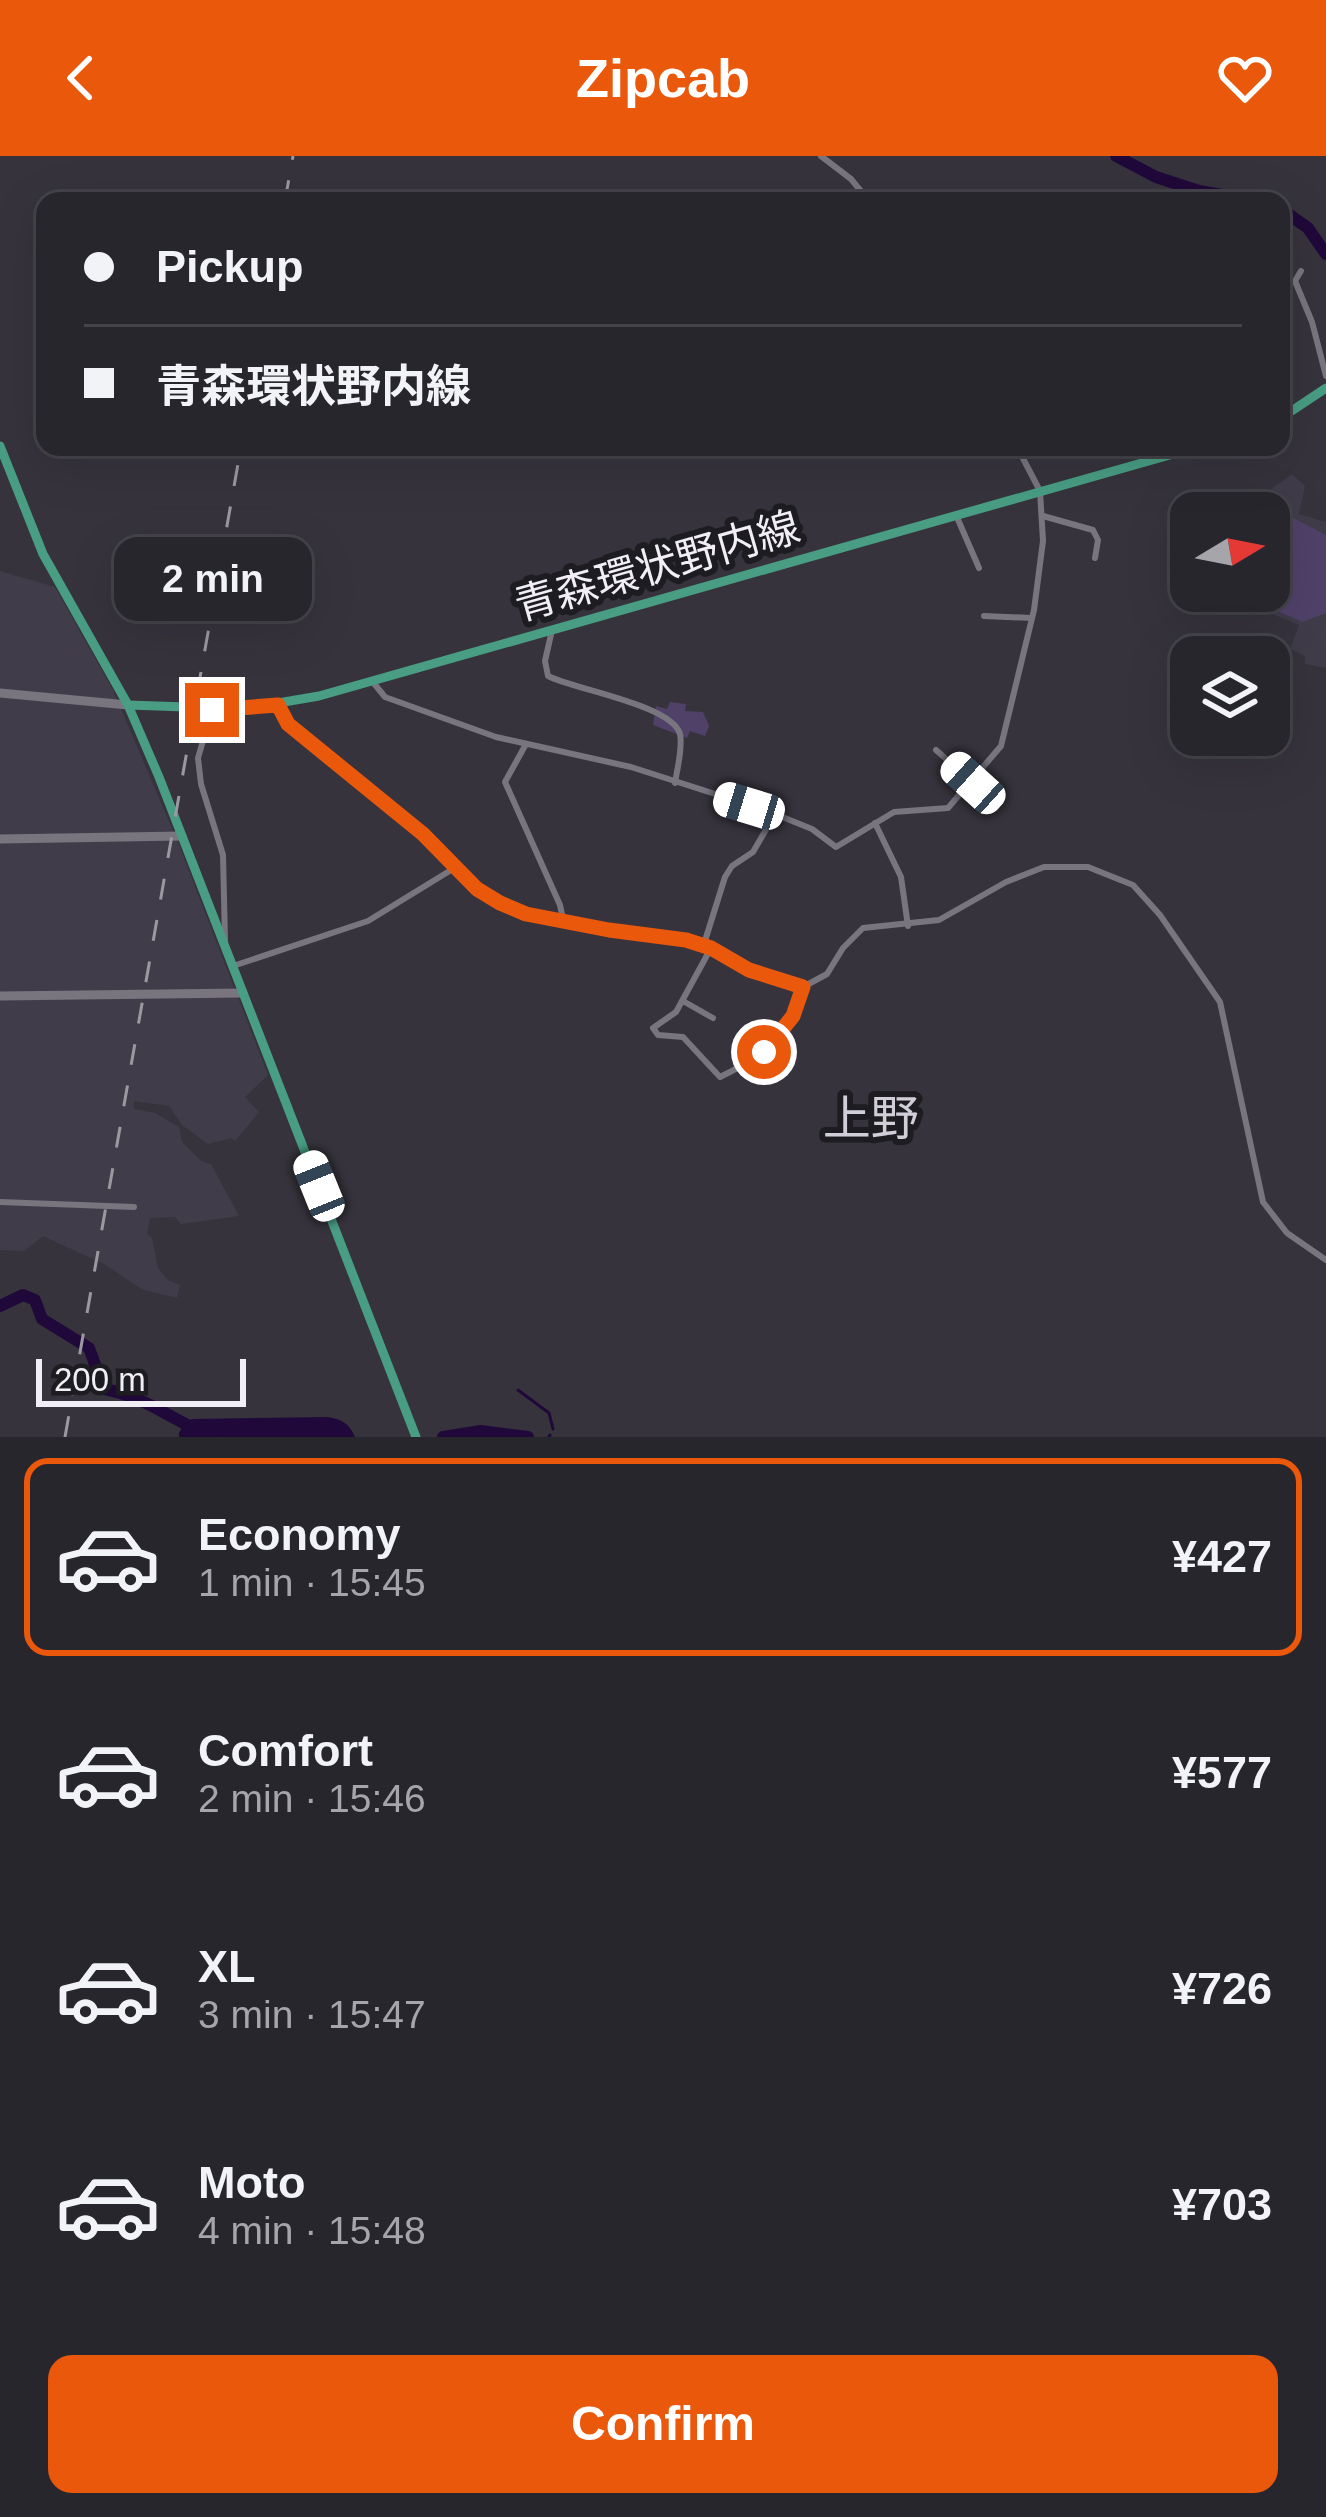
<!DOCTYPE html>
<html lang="en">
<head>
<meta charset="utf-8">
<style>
	body { margin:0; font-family:Arial,"Noto Sans JP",sans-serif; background:#302e35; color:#f1f3f6; height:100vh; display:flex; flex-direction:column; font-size:45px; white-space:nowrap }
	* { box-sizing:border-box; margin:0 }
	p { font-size:39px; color:#a5a5aa }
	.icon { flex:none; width:66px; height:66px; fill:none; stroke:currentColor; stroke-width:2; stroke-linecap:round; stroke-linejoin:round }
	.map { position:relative; height:1281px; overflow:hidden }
	.panel { display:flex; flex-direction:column; background:#28262d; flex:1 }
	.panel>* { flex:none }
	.hud { position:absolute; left:36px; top:36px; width:1254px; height:264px; border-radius:24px; box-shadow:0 12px 48px #0002,0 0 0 3px #444349; display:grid; align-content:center; height:264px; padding:0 48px; background:#28262d }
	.needle { width:78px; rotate:80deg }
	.tools { position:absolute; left:1170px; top:336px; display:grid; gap:24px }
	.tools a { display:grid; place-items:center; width:120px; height:120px; border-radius:24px; background:#28262d; box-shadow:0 12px 48px #0002,0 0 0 3px #444349; font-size:60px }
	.scale { position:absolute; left:36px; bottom:30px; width:210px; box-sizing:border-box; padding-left:12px; border:6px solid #f1eff5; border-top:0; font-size:33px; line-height:42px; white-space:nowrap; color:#f1eff5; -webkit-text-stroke:9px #1d1c20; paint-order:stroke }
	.end { position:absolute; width:54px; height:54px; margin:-27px; border:15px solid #ea580c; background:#fff; box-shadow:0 0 0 6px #fff }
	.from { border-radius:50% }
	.bubble { position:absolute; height:84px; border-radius:24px; background:#28262d; box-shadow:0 12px 48px #0002,0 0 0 3px #444349; font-size:39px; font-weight:700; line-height:84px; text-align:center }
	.car { position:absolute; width:36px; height:72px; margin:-36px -18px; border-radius:15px; box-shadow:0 0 9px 3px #0007; background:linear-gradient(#fff 24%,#345 0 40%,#fff 0 76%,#345 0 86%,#fff 0) }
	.hud b { display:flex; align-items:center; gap:42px; height:114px; font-size:45px }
	.hud b+b { border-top:3px solid #444349 }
	.hud i { width:30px; height:30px; background:#f1f3f6 }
	ul { padding:21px 0 0; list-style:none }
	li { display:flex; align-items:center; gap:36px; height:198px; margin:0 24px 18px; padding:0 24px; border:6px solid transparent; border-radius:24px }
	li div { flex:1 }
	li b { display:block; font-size:45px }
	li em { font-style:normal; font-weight:700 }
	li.selected { border-color:#ea580c }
	li>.icon { width:108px; height:108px; stroke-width:1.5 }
	.button { display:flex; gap:24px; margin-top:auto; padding:24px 48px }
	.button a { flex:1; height:138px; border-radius:24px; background:#ea580c; color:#fff; font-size:48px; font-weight:700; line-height:138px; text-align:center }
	header { display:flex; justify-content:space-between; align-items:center; height:156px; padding:0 48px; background:#ea580c; color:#fff; font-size:54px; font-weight:700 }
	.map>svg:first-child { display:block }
	.built { fill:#413c4a }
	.green { fill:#504169 }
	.water { fill:#20093a }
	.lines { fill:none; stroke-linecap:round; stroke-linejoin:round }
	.stream { stroke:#20093a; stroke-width:3 }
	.river { stroke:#20093a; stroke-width:12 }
	.street { stroke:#78757f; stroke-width:6 }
	.secondary { stroke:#78757f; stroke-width:9 }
	.primary { stroke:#489d83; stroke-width:9 }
	.rail { stroke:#9b99a0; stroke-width:3; stroke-dasharray:21 21; stroke-linecap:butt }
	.route { stroke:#ea580c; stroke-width:15 }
	.labels { text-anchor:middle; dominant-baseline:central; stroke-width:12; stroke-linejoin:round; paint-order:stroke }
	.street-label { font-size:42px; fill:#f1eff5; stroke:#1d1c20 }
	.quarter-label { font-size:48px; fill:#d1ced8; stroke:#1d1c20 }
</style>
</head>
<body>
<header><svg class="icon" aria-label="back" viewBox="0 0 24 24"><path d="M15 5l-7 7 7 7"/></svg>Zipcab<svg class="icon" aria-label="heart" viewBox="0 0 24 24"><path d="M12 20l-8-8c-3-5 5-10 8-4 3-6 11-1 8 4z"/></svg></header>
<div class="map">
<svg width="1326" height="1281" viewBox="0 0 1326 1281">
	<rect width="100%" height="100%" fill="#36333c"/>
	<g class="built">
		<path d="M 1292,318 L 1305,330 L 1299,358 L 1326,366 L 1326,512 L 1305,508 L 1305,500 L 1290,493 L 1299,469 L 1224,438 L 1269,435 L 1269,357 L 1258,357 L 1267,336 Z"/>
		<path d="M 0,415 L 55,431 L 113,534 L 179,689 L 268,919 L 245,941 L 259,956 L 235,985 L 231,982 L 208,988 L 182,969 L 169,950 L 134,945 L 134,953 L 155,957 L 179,971 L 182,986 L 201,1005 L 211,1008 L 239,1060 L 181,1068 L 175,1061 L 150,1062 L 147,1078 L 152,1082 L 158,1112 L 168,1124 L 180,1129 L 177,1142 L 141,1133 L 106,1109 L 43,1080 L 24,1095 L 0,1094 Z"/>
	</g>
	<g class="green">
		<path d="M 1274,352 L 1326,379 L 1326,457 L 1302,466 L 1239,438 L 1269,435 L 1269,365 Z"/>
		<path d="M 670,546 L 686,548 L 685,555 L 703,556 L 709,570 L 705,580 L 690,575 L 687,582 L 653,569 L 656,550 L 667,553 Z"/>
	</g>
	<path class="water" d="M 327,1261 C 341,1263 349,1267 355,1281 L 179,1281 L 179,1277 L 186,1265 L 193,1263 Z"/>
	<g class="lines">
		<g class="stream">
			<path d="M 518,1234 L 549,1257 L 553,1273"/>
			<path d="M 549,1281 L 550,1279"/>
		</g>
		<g class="river">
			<path d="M 1116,0 L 1156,21 L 1199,35 L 1257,45"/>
			<path d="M 1281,53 L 1308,72 L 1326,98"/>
			<path d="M 0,1150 L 23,1139 L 35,1144 L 42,1163 L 89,1192 L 104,1233 C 150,1241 175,1269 218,1281"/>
			<path d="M 443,1281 L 481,1275 L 528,1281"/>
		</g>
		<g class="street">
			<path d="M 821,0 L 851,23 L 869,45"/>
			<path d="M 1301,115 L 1295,125 L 1312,166 L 1326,220"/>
			<path d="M 956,359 L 979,412"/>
			<path d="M 1043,360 L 1093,374 L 1098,384 L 1095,402"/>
			<path d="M 984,460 L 1032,462"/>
			<path d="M 552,474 L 545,505 L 548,520 C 576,534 672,549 680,578 C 683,592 677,613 675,627"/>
			<path d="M 372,525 L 385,541 L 496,581 L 631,611 L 765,654 L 812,673 L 836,691 L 894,656 L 948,652 L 1001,590 L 1034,454 L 1043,385 L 1040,335 L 1017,291"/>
			<path d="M 278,549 L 288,568 L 423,678 L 477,733 L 517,755 L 619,776 L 686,784 L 711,792 L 749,814 L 803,831 L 827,818 L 843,792 L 863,772 L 939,764 L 1006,726 L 1044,711 L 1088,711 L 1133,729 L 1160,759 L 1220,846 L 1263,1046 L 1287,1077 L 1326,1104"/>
			<path d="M 212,554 L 198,602 L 201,628 L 223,699 L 225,784"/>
			<path d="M 526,588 L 505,626 L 560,749 L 563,763"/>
			<path d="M 936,594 L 973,627"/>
			<path d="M 875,667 L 901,721 L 908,770"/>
			<path d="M 704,788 L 725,721 L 732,710 L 753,696 L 775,658"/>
			<path d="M 711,792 L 676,856 L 653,872 L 658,879 L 683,881 L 720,921 C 760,902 792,877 803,831"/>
			<path d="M 233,810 L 368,765 L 456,711"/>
			<path d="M 683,845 L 713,862"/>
			<path d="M 0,1046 L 134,1051"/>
		</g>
		<g class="secondary">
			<path d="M 0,537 L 128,549"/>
			<path d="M 0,683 L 182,680"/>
			<path d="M 0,840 L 243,837"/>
		</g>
		<g class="primary">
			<path d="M 1281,262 L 1326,232"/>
			<path d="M 0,290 L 43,398 L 128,549 L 159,621 L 416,1281"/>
			<path d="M 128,549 L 243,553 L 319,540 L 1198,291"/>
		</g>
		<g class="rail">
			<path d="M 285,45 L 293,0"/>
			<path d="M 65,1281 L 241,291"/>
		</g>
	</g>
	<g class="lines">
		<path class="route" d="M 212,554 L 278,549 L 288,568 L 423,678 L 477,733 L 500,747 L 526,758 L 609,774 L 686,784 L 711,792 L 749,814 L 803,831 L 793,860 L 764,896"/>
	</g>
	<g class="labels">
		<g class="street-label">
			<text transform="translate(657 410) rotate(-16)">青森環状野内線</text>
		</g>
		<g class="quarter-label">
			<text x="871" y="962">上野</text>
		</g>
	</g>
</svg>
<div class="tools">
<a><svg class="needle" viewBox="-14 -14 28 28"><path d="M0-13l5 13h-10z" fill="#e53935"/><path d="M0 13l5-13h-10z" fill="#a5a5aa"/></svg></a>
<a><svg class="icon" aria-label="layers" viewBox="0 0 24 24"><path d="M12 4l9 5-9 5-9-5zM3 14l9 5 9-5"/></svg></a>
</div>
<div class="scale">200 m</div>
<i class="end from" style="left:764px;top:896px"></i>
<i class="end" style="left:212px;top:554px"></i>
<div class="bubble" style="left:114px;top:381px;width:198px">2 min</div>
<i class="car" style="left:973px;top:627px;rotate:312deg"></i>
<i class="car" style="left:749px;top:650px;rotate:287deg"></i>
<i class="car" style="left:319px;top:1030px;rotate:338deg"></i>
<div class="hud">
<b><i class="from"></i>Pickup</b>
<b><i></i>青森環状野内線</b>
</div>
</div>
<section class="panel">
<ul>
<li class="selected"><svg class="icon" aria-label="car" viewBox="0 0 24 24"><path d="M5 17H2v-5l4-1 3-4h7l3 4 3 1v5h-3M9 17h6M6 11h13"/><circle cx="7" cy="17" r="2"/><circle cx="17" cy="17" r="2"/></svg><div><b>Economy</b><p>1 min · 15:45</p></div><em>¥427</em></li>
<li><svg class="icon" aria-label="car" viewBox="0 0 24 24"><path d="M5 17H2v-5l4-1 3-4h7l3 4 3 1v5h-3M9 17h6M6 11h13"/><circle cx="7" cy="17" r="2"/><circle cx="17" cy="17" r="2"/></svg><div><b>Comfort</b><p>2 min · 15:46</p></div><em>¥577</em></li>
<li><svg class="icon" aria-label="car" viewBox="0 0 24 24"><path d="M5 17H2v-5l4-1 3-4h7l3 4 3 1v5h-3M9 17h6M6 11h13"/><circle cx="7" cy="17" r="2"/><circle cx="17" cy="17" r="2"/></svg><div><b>XL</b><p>3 min · 15:47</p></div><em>¥726</em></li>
<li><svg class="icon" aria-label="car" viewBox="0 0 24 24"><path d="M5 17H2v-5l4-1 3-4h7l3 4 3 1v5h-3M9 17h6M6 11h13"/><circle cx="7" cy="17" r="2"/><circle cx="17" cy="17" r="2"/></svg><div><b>Moto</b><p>4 min · 15:48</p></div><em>¥703</em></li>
</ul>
<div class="button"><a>Confirm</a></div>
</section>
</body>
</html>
